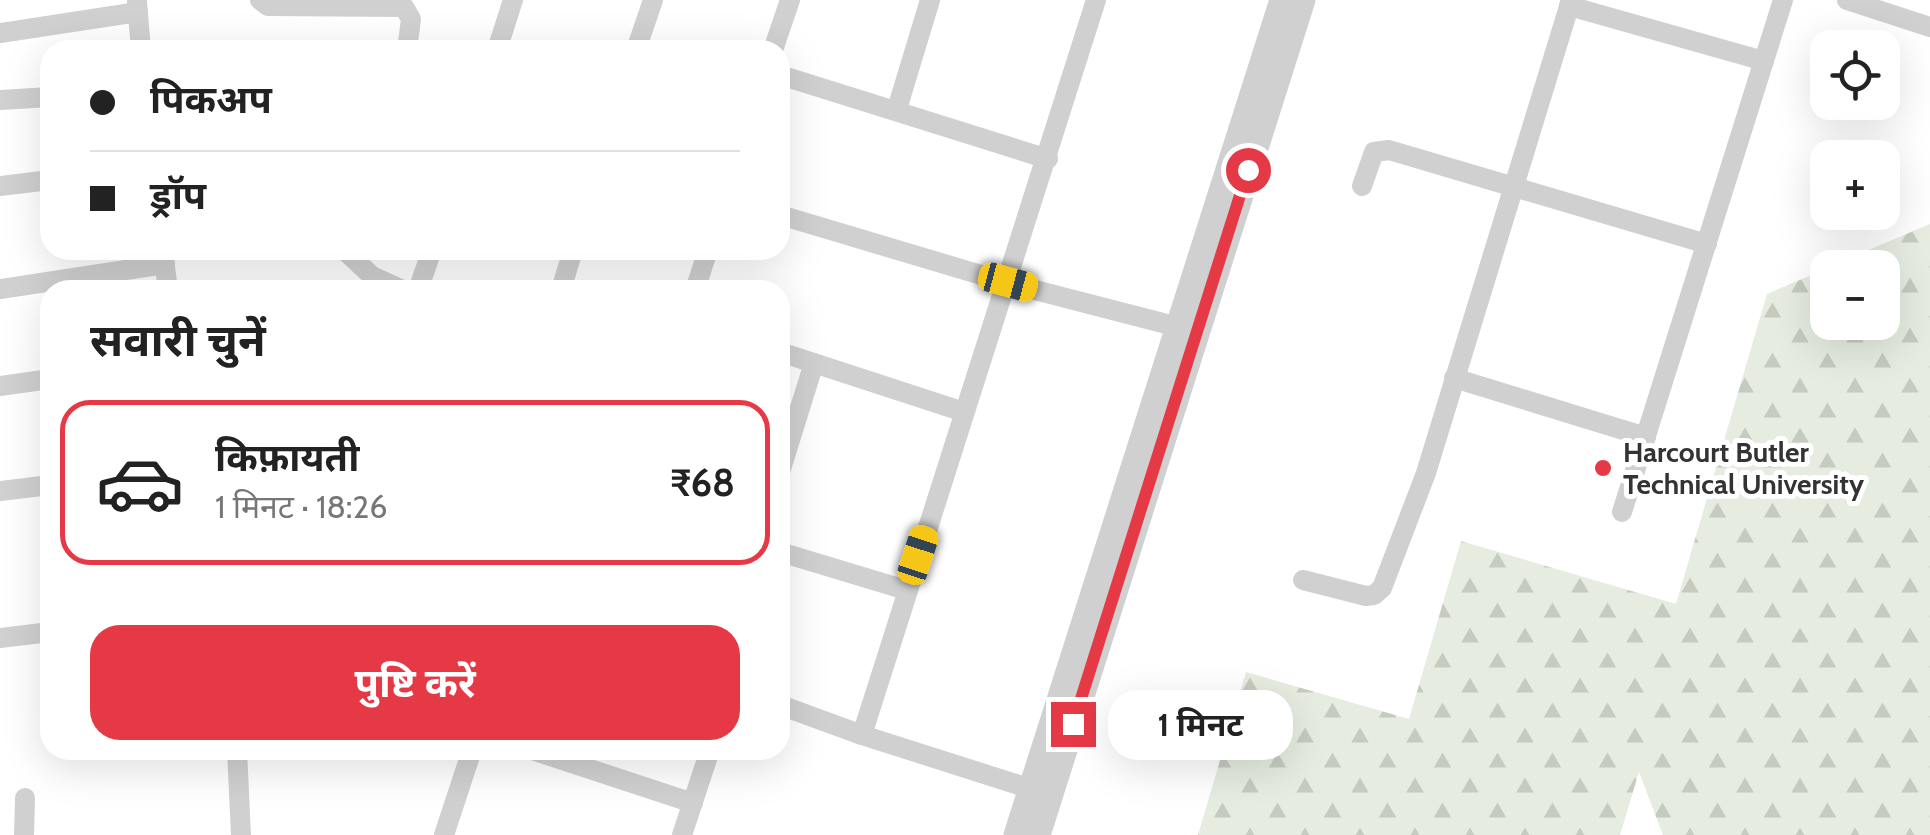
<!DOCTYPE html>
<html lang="hi">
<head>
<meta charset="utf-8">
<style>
	body { margin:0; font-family:Cabin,"Noto Sans Devanagari",sans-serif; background:#f2f2f2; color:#222; height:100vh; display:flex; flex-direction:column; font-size:38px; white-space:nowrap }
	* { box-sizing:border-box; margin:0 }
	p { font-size:32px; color:#767676 }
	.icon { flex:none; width:55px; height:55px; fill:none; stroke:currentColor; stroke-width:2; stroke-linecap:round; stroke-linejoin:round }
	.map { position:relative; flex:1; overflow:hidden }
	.side { position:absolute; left:40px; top:280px; width:750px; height:480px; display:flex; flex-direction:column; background:#fff; border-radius:30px; box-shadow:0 10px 40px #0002 }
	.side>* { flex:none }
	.banner { position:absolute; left:40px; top:40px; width:750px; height:220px; border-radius:30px; box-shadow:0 10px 40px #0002; display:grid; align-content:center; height:220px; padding:0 50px; background:#fff }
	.controls { position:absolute; left:1810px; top:30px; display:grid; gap:20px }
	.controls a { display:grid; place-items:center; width:90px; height:90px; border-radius:20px; background:#fff; box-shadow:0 10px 40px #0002; font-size:50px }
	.end { position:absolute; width:45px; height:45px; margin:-22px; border:12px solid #e63946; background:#fff; box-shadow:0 0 0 5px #fff }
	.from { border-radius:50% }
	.bubble { position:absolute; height:70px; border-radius:30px; background:#fff; box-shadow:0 10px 40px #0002; font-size:32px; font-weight:700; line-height:70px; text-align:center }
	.car { position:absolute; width:30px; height:60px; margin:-30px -15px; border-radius:12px; box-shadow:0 0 8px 2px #0007; background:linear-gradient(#f5c518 24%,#345 0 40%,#f5c518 0 76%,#345 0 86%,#f5c518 0) }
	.banner b { display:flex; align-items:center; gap:35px; height:95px; font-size:38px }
	.banner b+b { border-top:2px solid #e0e0e0 }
	.banner i { width:25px; height:25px; background:#222 }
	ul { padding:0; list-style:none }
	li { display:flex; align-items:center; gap:30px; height:165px; margin:0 20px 15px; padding:0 30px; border:5px solid transparent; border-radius:30px }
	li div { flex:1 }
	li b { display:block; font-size:38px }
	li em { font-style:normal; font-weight:700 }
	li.selected { border-color:#e63946 }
	li>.icon { width:90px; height:90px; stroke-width:1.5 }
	h2 { padding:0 50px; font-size:45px; line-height:120px }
	.primary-button { display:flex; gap:20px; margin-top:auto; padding:20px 50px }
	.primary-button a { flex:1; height:115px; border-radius:30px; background:#e63946; color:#fff; font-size:40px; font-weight:700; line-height:115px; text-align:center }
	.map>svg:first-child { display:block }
	.forest { fill:url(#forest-firs) }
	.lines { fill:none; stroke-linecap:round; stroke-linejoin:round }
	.minor { stroke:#d0d0d0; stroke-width:20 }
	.tertiary { stroke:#d0d0d0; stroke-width:25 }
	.route { stroke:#e63946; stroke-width:12 }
	.poi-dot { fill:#e63946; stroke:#fff; stroke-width:4 }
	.labels { text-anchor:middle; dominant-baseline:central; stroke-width:10; stroke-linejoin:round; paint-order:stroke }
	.poi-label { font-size:28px; font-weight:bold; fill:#333; stroke:#fff; text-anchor:start }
</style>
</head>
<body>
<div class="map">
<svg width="1930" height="835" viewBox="0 0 1930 835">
	<defs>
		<pattern id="forest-firs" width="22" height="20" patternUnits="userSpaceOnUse" patternTransform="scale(2.5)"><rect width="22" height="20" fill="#e6ecdf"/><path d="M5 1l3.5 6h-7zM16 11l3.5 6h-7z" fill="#c6cbc0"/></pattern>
	</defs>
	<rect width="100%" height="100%" fill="#fff"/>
	<path class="forest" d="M 1930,224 L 1930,835 L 1663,835 L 1639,772 L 1620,835 L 1198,835 L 1246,672 L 1409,719 L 1461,541 L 1676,604 L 1767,294 L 1828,268 L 1828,322 L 1882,322 L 1882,268 L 1828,267 Z"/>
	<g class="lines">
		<g class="minor">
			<path d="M 260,0 L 268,6 L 404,7 L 411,19 L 407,50"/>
			<path d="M 1847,0 L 1930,27"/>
			<path d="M 137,2 L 141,50"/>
			<path d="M 1569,6 L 1764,61"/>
			<path d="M 0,33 L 138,12"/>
			<path d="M 497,50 L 513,0"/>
			<path d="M 636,50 L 653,0"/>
			<path d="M 773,50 L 790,0"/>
			<path d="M 780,75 L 1048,159"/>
			<path d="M 0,100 L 50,97"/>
			<path d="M 897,109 L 930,0"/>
			<path d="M 0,186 L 50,180"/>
			<path d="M 1362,186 L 1374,152 L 1389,150 L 1707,244"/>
			<path d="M 780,215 L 1008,283 L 1190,330"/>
			<path d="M 344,250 L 372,276 L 403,290"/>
			<path d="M 163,252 L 168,290"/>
			<path d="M 0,289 L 165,264"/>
			<path d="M 418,290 L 432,250"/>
			<path d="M 561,290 L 573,250"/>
			<path d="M 695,290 L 708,250"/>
			<path d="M 780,352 L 964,412"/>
			<path d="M 1454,378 L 1646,437"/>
			<path d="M 0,386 L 50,379"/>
			<path d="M 780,472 L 814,363"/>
			<path d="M 0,491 L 50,485"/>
			<path d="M 1622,512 L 1783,0"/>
			<path d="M 780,552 L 906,590"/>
			<path d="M 1303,580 L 1366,596 L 1374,595 L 1382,588 L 1426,473 L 1571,0"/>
			<path d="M 0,638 L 50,632"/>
			<path d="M 780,705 L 862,735 L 1044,793"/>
			<path d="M 862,735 L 1096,0"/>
			<path d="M 237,750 L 241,835"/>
			<path d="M 532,750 L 693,803"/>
			<path d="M 24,835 L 25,798"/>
			<path d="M 444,835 L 472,750"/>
			<path d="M 682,835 L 710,750"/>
		</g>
		<g class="tertiary">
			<path d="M 1016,835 L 1282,0"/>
			<path d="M 1038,835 L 1303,0"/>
		</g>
	</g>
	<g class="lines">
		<path class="route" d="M 1073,724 L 1248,170"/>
	</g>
	<circle class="poi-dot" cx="1603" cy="468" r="10"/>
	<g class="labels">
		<g class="poi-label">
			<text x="1623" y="452">Harcourt Butler<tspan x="1623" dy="32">Technical University</tspan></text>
		</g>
	</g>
</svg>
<div class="controls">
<a><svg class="icon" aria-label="locate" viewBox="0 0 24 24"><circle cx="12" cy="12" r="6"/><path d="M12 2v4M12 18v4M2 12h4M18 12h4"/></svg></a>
<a>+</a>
<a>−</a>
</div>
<i class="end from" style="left:1248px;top:170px"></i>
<i class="end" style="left:1073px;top:724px"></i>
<div class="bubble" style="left:1108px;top:690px;width:185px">1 मिनट</div>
<i class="car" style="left:1008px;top:282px;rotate:105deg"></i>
<i class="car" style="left:918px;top:555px;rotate:18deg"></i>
<div class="banner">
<b><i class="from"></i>पिकअप</b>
<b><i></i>ड्रॉप</b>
</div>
<section class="side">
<h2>सवारी चुनें</h2>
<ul>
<li class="selected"><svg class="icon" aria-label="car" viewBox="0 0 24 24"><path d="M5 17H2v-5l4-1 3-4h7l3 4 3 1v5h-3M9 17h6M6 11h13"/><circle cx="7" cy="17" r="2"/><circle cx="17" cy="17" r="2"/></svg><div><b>किफ़ायती</b><p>1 मिनट · 18:26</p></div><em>₹68</em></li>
</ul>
<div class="primary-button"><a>पुष्टि करें</a></div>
</section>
</div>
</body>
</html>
